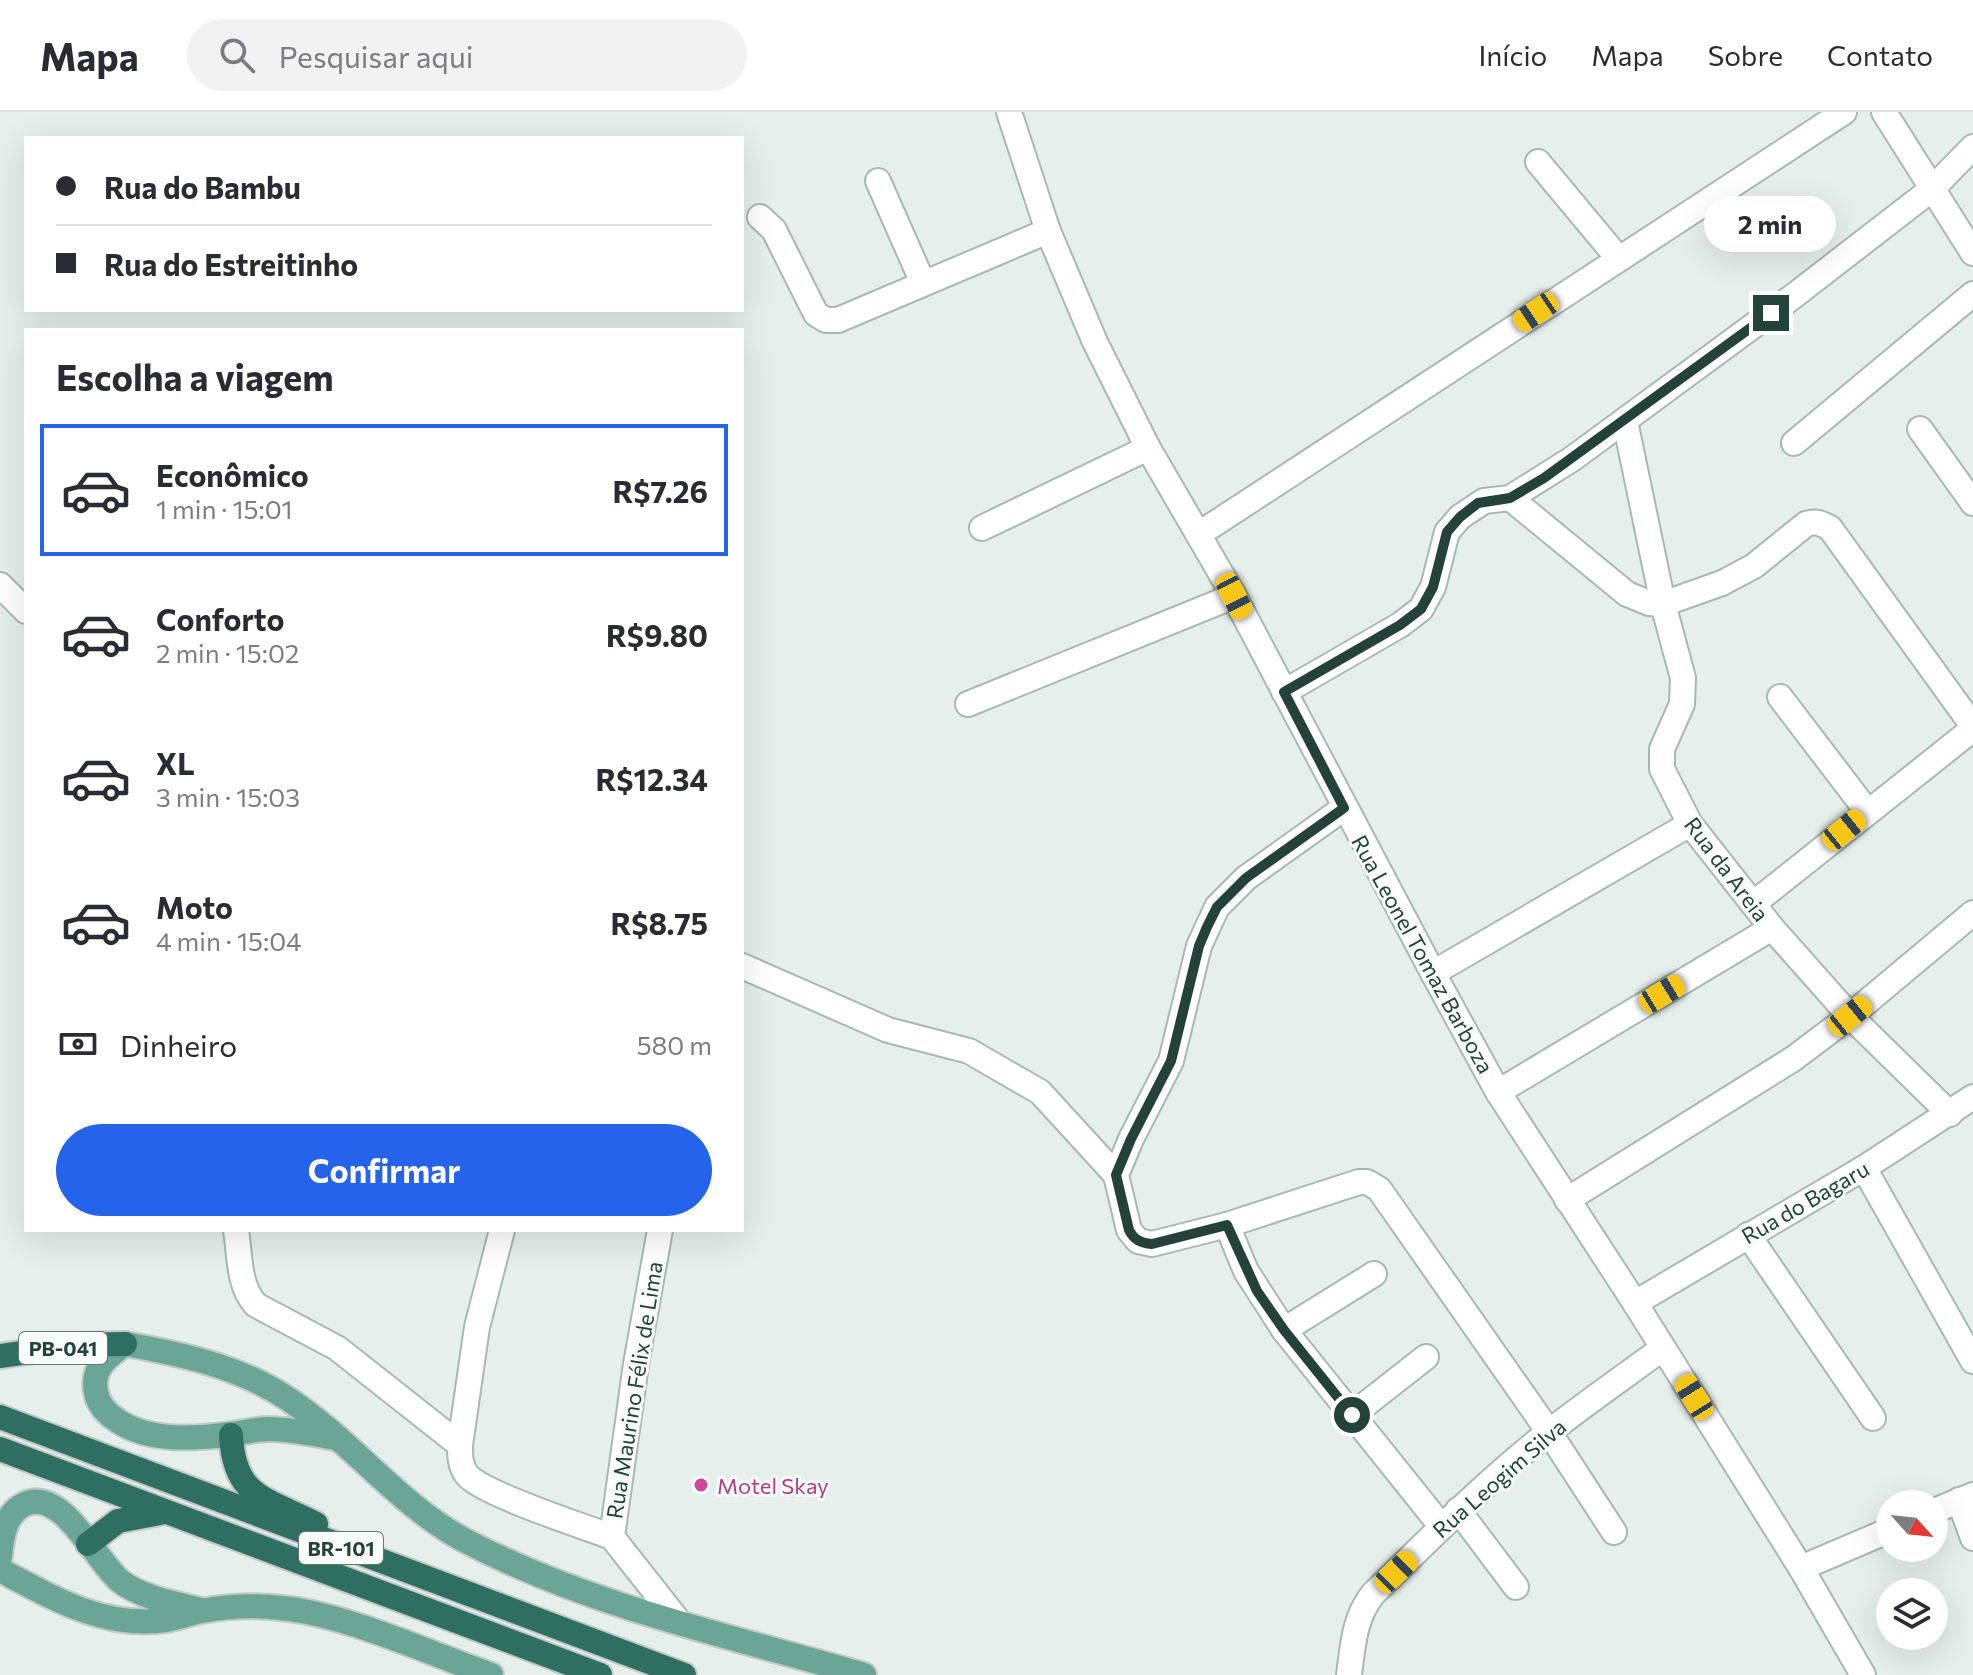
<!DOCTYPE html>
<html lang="pt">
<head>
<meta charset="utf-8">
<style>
	body { margin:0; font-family:Commissioner,sans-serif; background:#f2f2f3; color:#2b2b33; height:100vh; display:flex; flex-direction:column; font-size:30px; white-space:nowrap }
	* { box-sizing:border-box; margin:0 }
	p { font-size:26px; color:#7c7c81 }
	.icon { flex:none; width:44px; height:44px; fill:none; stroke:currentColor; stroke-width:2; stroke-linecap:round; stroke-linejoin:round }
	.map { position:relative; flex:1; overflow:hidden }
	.side { position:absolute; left:24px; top:216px; width:720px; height:904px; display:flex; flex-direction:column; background:#fff; border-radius:0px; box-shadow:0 8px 32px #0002 }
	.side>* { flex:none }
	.guide { position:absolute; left:24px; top:24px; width:720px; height:176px; border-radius:0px; box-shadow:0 8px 32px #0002; display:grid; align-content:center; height:176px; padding:0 32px; background:#fff }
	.needle { width:52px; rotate:117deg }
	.fabs { position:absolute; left:1876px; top:1378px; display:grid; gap:16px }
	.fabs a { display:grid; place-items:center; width:72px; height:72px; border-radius:50%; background:#fff; box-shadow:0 8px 32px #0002; font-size:40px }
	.end { position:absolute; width:36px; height:36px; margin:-18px; border:10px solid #24423a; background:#fff; box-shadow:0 0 0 4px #fff }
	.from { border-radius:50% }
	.bubble { position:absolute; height:56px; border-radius:28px; background:#fff; box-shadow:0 8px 32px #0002; font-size:26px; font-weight:700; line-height:56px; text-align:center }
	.car { position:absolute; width:24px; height:48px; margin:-24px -12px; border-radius:10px; box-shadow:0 0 6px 2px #0007; background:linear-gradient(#f5c518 24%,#345 0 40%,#f5c518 0 76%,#345 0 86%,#f5c518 0) }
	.guide b { display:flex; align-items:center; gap:28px; height:76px; font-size:30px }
	.guide b+b { border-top:2px solid #e1e1e2 }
	.guide i { width:20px; height:20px; background:#2b2b33 }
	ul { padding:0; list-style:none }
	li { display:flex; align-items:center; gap:24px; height:132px; margin:0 16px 12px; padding:0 16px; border:4px solid transparent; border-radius:0px }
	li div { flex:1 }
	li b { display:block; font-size:30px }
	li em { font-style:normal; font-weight:700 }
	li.selected { border-color:#2563eb }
	li>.icon { width:72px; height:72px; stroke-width:1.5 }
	h2 { padding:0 32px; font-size:36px; line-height:96px }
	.pay { display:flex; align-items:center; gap:20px; height:88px; padding:0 32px; font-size:30px }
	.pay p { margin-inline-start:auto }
	.action { display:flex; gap:16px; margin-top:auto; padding:16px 32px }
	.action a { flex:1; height:92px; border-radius:48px; background:#2563eb; color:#fff; font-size:32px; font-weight:700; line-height:92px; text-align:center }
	header { display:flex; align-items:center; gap:48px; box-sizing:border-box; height:112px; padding:0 40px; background:#fff; border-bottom:2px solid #e1e1e2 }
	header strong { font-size:38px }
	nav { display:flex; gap:44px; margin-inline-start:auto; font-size:28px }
	.search { width:560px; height:72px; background:#f2f2f3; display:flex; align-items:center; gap:20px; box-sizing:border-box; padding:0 28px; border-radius:44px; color:#7c7c81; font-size:30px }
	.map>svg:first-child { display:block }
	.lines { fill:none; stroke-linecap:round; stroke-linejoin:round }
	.minor-casing { stroke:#a8b8b2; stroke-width:28 }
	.major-casing { stroke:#c2cac8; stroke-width:28 }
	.highway-casing { stroke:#c2cac8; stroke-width:28 }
	.minor { stroke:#fff; stroke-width:24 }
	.major { stroke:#6aa596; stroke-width:24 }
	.highway { stroke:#2f6f62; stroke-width:24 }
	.route { stroke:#24423a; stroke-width:10 }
	.hotel-dot { fill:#d1479c; stroke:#f7fbf9; stroke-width:3 }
	.labels { text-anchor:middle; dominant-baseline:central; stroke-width:6; stroke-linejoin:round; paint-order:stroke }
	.shield { fill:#f7fbf9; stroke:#637a73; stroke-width:2 }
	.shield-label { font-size:20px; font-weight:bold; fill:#24423a }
	.street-label { font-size:22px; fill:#24423a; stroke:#f7fbf9 }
	.hotel-label { font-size:22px; fill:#b23c85; stroke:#f7fbf9; text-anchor:start }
</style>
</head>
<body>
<header>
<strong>Mapa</strong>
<div class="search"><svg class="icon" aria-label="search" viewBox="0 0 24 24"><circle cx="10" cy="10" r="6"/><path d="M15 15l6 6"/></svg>Pesquisar aqui</div>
<nav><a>Início</a><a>Mapa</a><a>Sobre</a><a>Contato</a></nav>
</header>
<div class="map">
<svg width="1973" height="1563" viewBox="0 0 1973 1563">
	<rect width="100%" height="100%" fill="#e6efeb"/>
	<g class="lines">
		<g class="minor-casing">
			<g id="minor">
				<path d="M 1009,0 L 1048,119 L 1095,230 L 1148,336 L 1234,484 L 1433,861 L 1498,980 L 1635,1191 L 1801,1456 L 1863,1563"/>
				<path d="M 1884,0 L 1973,141"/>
				<path d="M 1538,50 L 1618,146"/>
				<path d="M 878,69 L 923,171"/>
				<path d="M 760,105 L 774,118 L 816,202 L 826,208 L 838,208 L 1048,119"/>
				<path d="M 1625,309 L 1663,492 L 1683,566 L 1682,592 L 1662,637 L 1662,657 L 1690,712 L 1772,816 L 1850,904 L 1950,1002"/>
				<path d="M 1920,317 L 1973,391"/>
				<path d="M 1794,331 L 1973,182"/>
				<path d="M 1510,386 L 1627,482 L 1649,491 L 1663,492 L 1722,471 L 1754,454 L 1806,412 C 1816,409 1821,411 1830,416 L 1973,614"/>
				<path d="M 982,416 L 1148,336"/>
				<path d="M 1199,422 L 1844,0"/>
				<path d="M 0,473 L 26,499"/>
				<path d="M 1284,580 L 1400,513 L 1421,497 L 1433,475 L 1447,420 L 1460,405 L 1484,389 L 1510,386 L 1572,347 L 1795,183 L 1932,77 L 1973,35"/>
				<path d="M 1780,585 L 1867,699"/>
				<path d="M 968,592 L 1234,484"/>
				<path d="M 1344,696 L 1246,766 L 1217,795 L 1199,834 L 1171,949 L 1131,1027 L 1116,1063 L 1129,1118 L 1138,1129 L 1152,1132 L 1227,1113 L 1359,1070 L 1367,1070 L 1379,1077 L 1549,1320 L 1614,1420"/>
				<path d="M 1753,792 L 1973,617"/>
				<path d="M 742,854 L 888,918 L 969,939 L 1040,980 L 1116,1063"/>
				<path d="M 1433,861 L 1690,712"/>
				<path d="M 1498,980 L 1772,816"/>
				<path d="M 1864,1056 L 1973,1249"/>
				<path d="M 1567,1088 L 1793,947 L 1850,904 L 1973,801"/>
				<path d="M 1227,1113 L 1246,1159 L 1284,1218 L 1442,1415"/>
				<path d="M 236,1118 C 240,1143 238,1174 256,1193 L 337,1236 L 460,1333"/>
				<path d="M 502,1118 L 477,1215 L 460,1333 C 460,1344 460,1354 467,1363 C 483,1382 583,1414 612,1425"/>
				<path d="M 660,1118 L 636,1252 L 612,1425 L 679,1510"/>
				<path d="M 1748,1123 L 1873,1306"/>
				<path d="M 1635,1191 L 1864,1056 L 1973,985"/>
				<path d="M 1284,1218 L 1374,1162"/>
				<path d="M 1352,1303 L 1426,1245"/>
				<path d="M 1959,1388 L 1973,1426"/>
				<path d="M 1458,1398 L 1516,1475"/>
				<path d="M 1934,1399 L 1973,1383"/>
				<path d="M 1801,1456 L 1890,1418"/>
				<path d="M 1349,1563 C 1353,1533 1354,1506 1373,1482 C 1431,1426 1486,1369 1549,1320 C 1586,1291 1625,1264 1663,1236"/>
			</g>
		</g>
		<g class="major-casing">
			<g id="major">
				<path d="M 335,1326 C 313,1322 290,1317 268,1317 C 255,1317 244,1321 231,1322 C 195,1327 149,1330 118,1309 C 107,1302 98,1293 96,1280 C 91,1256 108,1244 125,1232 C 181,1242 237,1254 285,1285 C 350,1327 396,1391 464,1428 C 589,1494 730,1524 864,1563"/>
				<path d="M 0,1444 C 2,1424 5,1401 25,1392 C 62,1375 96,1449 120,1469 C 142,1486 174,1491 201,1498"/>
				<path d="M 0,1458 C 53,1486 104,1517 166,1508 C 178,1506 190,1501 202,1499 C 228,1494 255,1493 281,1496 C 345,1502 429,1541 491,1563"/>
			</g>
		</g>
		<g class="highway-casing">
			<g id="highway">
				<path d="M 0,1244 L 77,1233 L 125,1232"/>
				<path d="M 0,1305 L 684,1563"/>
				<path d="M 231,1323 C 234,1386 266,1386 316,1412"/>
				<path d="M 0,1337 L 600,1563"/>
				<path d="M 88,1432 L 118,1409 L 165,1400"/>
			</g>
		</g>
		<use href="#minor" class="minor"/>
		<use href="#major" class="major"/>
		<use href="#highway" class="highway"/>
	</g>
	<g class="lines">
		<path class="route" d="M 1352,1303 L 1284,1218 L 1257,1179 L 1227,1113 L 1152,1132 C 1141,1131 1134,1128 1129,1118 L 1116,1063 L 1131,1027 L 1171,949 L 1199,834 L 1207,815 L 1217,795 L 1246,766 L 1344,696 L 1284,580 L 1400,513 L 1421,497 L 1433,475 L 1447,420 L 1460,405 L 1478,391 L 1510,386 L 1544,366 L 1771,201"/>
	</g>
	<circle class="hotel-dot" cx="701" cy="1373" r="8"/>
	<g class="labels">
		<g class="shield">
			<rect x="19" y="1220" width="88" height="32" rx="6"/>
			<rect x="299" y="1420" width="84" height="32" rx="6"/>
		</g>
		<g class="shield-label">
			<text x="63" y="1236">PB-041</text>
			<text x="341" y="1436">BR-101</text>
		</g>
		<g class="street-label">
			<text transform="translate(1727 757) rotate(53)">Rua da Areia</text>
			<text transform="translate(1423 842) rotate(61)">Rua Leonel Tomaz Barboza</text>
			<text transform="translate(1805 1090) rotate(-30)">Rua do Bagaru</text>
			<text transform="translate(634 1278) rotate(-81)">Rua Maurino Félix de Lima</text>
			<text transform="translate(1499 1366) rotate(-41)">Rua Leogim Silva</text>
		</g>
		<g class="hotel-label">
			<text x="717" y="1373">Motel Skay</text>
		</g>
	</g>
</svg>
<div class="fabs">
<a><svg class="needle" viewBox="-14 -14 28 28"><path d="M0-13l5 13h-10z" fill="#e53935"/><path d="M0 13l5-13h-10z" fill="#7c7c81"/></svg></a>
<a><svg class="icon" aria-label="layers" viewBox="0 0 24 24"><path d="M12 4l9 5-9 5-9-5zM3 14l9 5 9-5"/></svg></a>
</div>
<i class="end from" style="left:1352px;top:1303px"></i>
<i class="end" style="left:1771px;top:201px"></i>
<div class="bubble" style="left:1704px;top:84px;width:132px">2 min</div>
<i class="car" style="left:1536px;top:200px;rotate:236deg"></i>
<i class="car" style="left:1234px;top:484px;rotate:153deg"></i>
<i class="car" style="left:1844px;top:718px;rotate:51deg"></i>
<i class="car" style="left:1662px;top:882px;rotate:59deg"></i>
<i class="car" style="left:1850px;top:904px;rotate:51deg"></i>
<i class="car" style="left:1694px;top:1285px;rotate:328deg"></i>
<i class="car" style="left:1396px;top:1460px;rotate:46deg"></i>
<div class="guide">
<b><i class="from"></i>Rua do Bambu</b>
<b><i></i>Rua do Estreitinho</b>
</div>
<section class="side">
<h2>Escolha a viagem</h2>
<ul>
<li class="selected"><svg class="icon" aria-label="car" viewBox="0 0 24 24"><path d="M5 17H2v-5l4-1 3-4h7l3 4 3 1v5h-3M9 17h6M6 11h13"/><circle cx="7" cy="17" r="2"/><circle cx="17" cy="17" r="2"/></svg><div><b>Econômico</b><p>1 min · 15:01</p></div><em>R$7.26</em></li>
<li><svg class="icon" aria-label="car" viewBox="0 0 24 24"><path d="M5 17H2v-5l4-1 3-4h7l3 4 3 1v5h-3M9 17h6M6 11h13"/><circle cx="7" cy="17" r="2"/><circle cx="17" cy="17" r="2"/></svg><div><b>Conforto</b><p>2 min · 15:02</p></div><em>R$9.80</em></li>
<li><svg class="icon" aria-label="car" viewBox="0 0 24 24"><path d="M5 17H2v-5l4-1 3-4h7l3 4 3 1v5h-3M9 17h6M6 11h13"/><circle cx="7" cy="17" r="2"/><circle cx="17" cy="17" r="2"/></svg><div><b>XL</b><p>3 min · 15:03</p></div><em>R$12.34</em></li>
<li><svg class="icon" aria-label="car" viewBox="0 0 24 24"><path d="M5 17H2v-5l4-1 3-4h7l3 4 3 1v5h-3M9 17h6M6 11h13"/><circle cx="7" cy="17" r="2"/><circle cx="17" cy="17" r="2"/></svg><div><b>Moto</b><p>4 min · 15:04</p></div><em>R$8.75</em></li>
</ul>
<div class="pay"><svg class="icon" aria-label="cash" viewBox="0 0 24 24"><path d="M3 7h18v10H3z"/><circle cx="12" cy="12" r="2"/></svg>Dinheiro<p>580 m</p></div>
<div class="action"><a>Confirmar</a></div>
</section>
</div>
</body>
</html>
